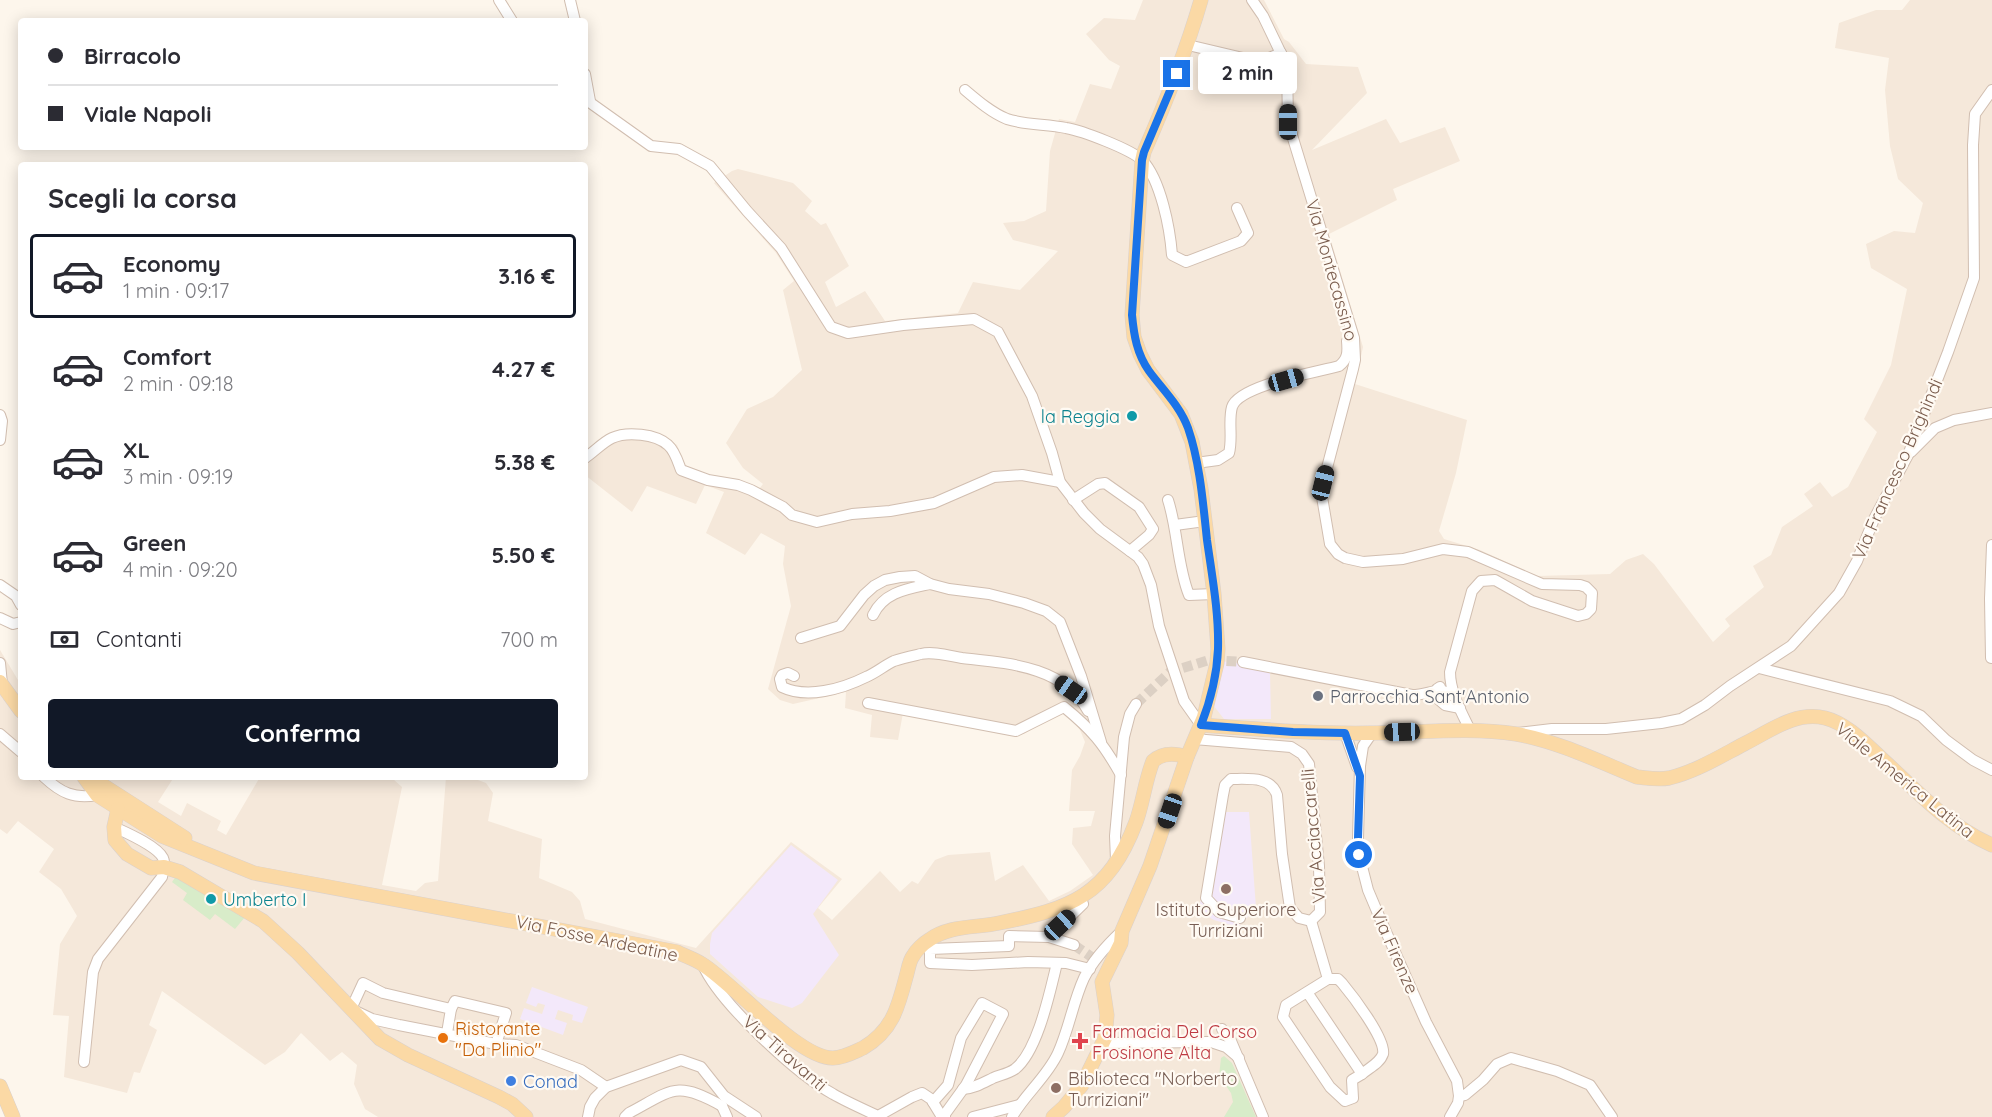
<!DOCTYPE html>
<html lang="it">
<head>
<meta charset="utf-8">
<style>
	body { margin:0; font-family:Quicksand,sans-serif; background:#f7f7f7; color:#2b2b33; height:100vh; display:flex; flex-direction:column; font-size:22px; white-space:nowrap }
	* { box-sizing:border-box; margin:0 }
	p { font-size:20px; color:#7c7c81 }
	.icon { flex:none; width:33px; height:33px; fill:none; stroke:currentColor; stroke-width:2; stroke-linecap:round; stroke-linejoin:round }
	.map { position:relative; flex:1; overflow:hidden }
	.sheet { position:absolute; left:18px; top:162px; width:570px; height:618px; display:flex; flex-direction:column; background:#fff; border-radius:6px; box-shadow:0 3px 15px #0003 }
	.sheet>* { flex:none }
	.top-card { position:absolute; left:18px; top:18px; width:570px; height:132px; border-radius:6px; box-shadow:0 3px 15px #0003; display:grid; align-content:center; height:132px; padding:0 30px; background:#fff }
	.end { position:absolute; width:27px; height:27px; margin:-14px; border:8px solid #1a73e8; background:#fff; box-shadow:0 0 0 3px #fff }
	.from { border-radius:50% }
	.bubble { position:absolute; height:42px; border-radius:6px; background:#fff; box-shadow:0 3px 15px #0003; font-size:20px; font-weight:700; line-height:42px; text-align:center }
	.car { position:absolute; width:18px; height:36px; margin:-18px -9px; border-radius:8px; box-shadow:0 0 4px 2px #0007; background:linear-gradient(#222 24%,#8ab4d8 0 40%,#222 0 76%,#8ab4d8 0 86%,#222 0) }
	.top-card b { display:flex; align-items:center; gap:21px; height:57px; font-size:22px }
	.top-card b+b { border-top:2px solid #e1e1e2 }
	.top-card i { width:15px; height:15px; background:#2b2b33 }
	ul { padding:0; list-style:none }
	li { display:flex; align-items:center; gap:18px; height:84px; margin:0 12px 9px; padding:0 18px; border:3px solid transparent; border-radius:6px }
	li div { flex:1 }
	li b { display:block; font-size:22px }
	li em { font-style:normal; font-weight:700 }
	li.on { border-color:#111827 }
	li>.icon { width:54px; height:54px; stroke-width:1.5 }
	h2 { padding:0 30px; font-size:27px; line-height:72px }
	.pay { display:flex; align-items:center; gap:15px; height:66px; padding:0 30px; font-size:22px }
	.pay p { margin-inline-start:auto }
	.button { display:flex; gap:12px; margin-top:auto; padding:12px 30px }
	.button a { flex:1; height:69px; border-radius:6px; background:#111827; color:#fff; font-size:24px; font-weight:700; line-height:69px; text-align:center }
	.map>svg:first-child { display:block }
	.residential { fill:#f5e8da }
	.education { fill:#f3e8fa }
	.green { fill:#d8ecc9 }
	.lines { fill:none; stroke-linecap:round; stroke-linejoin:round }
	.minor-tunnel { stroke:#dcd0c4; stroke-width:10; stroke-dasharray:10 5; stroke-linecap:butt }
	.minor-casing { stroke:#d1beb0; stroke-width:12 }
	.major-casing { stroke:#dad1cd; stroke-width:15 }
	.minor { stroke:#fff; stroke-width:10 }
	.major { stroke:#fbd9a5; stroke-width:14 }
	.route { stroke:#1a73e8; stroke-width:8 }
	.culture-dot { fill:#0f9aa8; stroke:#fffaf3; stroke-width:2 }
	.worship-dot { fill:#6b7280; stroke:#fffaf3; stroke-width:2 }
	.education-dot { fill:#8d6e63; stroke:#fffaf3; stroke-width:2 }
	.food-dot { fill:#e8710a; stroke:#fffaf3; stroke-width:2 }
	.health-dot { fill:#e0444e; stroke:#fffaf3; stroke-width:2 }
	.shop-dot { fill:#3f7fe0; stroke:#fffaf3; stroke-width:2 }
	.labels { text-anchor:middle; dominant-baseline:central; stroke-width:4.5; stroke-linejoin:round; paint-order:stroke }
	.street-label { font-size:18px; fill:#7a5c4d; stroke:#fffaf3 }
	.culture-label { font-size:18px; fill:#0d838f; stroke:#fffaf3; text-anchor:end }
	.worship-label { font-size:18px; fill:#5b616d; stroke:#fffaf3; text-anchor:start }
	.education-label { font-size:18px; fill:#785e54; stroke:#fffaf3 }
	.food-label { font-size:18px; fill:#c56008; stroke:#fffaf3; text-anchor:start }
	.health-label { font-size:18px; fill:#be3a42; stroke:#fffaf3; text-anchor:start }
	.shop-label { font-size:18px; fill:#366cbe; stroke:#fffaf3; text-anchor:start }
</style>
</head>
<body>
<div class="map">
<svg width="1992" height="1117" viewBox="0 0 1992 1117">
	<rect width="100%" height="100%" fill="#fdf6ec"/>
	<path class="residential" d="M 1143,0 L 1264,0 L 1284,39 L 1289,42 L 1306,64 L 1358,67 L 1367,93 L 1312,150 L 1386,119 L 1400,143 L 1445,127 L 1460,161 L 1393,189 L 1397,200 L 1329,234 L 1363,347 L 1355,384 L 1467,420 L 1456,473 L 1439,531 L 1444,539 L 1480,550 L 1537,576 L 1610,574 L 1626,560 L 1643,554 L 1654,564 L 1713,642 L 1730,626 L 1725,619 L 1764,587 L 1753,566 L 1771,555 L 1782,527 L 1813,506 L 1804,494 L 1820,482 L 1832,497 L 1848,487 L 1877,432 L 1864,419 L 1891,365 L 1907,289 L 1871,268 L 1866,244 L 1894,231 L 1915,233 L 1923,203 L 1898,179 L 1890,146 L 1885,90 L 1889,58 L 1835,48 L 1839,23 L 1876,10 L 1902,10 L 1910,0 L 1992,0 L 1992,1117 L 378,1117 L 365,1109 L 354,1084 L 357,1065 L 342,1052 L 330,1061 L 301,1033 L 285,1052 L 265,1065 L 162,991 L 149,1025 L 157,1030 L 140,1073 L 134,1072 L 127,1093 L 64,1077 L 69,1016 L 53,1015 L 60,944 L 77,916 L 61,889 L 39,872 L 54,849 L 18,821 L 7,834 L 0,829 L 0,650 L 21,685 L 21,777 L 174,777 L 158,802 L 181,816 L 187,803 L 221,821 L 217,830 L 226,835 L 260,777 L 387,777 L 393,779 L 402,787 L 382,885 L 416,891 L 425,883 L 438,881 L 446,777 L 470,777 L 486,783 L 493,793 L 488,821 L 542,839 L 539,878 L 572,892 L 580,901 L 585,919 L 696,948 L 791,842 L 842,879 L 818,908 L 832,920 L 880,871 L 900,892 L 912,881 L 918,884 L 935,860 L 948,855 L 990,852 L 995,881 L 1023,865 L 1049,901 L 1070,891 L 1093,875 L 1072,844 L 1073,828 L 1091,826 L 1095,811 L 1069,811 L 1072,770 L 1080,756 L 1085,742 L 1080,730 L 1069,716 L 1063,714 L 1057,714 L 1024,734 L 1011,736 L 903,713 L 898,740 L 870,737 L 872,715 L 845,708 L 846,692 L 793,704 L 780,700 L 768,689 L 791,606 L 783,564 L 785,546 L 761,533 L 745,555 L 706,533 L 724,492 L 705,485 L 696,504 L 647,486 L 632,512 L 585,475 L 585,450 L 602,439 L 659,434 L 677,445 L 685,465 L 720,479 L 759,489 L 763,484 L 743,468 L 726,443 L 747,409 L 773,397 L 802,370 L 783,290 L 794,281 L 776,253 L 714,183 L 732,171 L 738,169 L 793,183 L 812,201 L 805,211 L 821,225 L 826,223 L 849,266 L 825,282 L 836,307 L 865,291 L 885,321 L 958,313 L 973,282 L 1020,290 L 1058,251 L 1013,240 L 1003,223 L 1024,221 L 1046,211 L 1050,151 L 1059,119 L 1075,122 L 1090,84 L 1111,89 L 1120,66 L 1109,60 L 1086,34 L 1104,18 L 1135,20 Z"/>
	<g class="education">
		<path d="M 1220,661 L 1247,664 L 1270,672 L 1271,719 L 1224,719 L 1210,701 Z"/>
		<path d="M 1218,812 L 1249,812 L 1256,908 L 1238,927 L 1214,920 L 1205,915 L 1200,904 Z"/>
		<path d="M 791,845 L 838,880 L 813,914 L 839,955 L 802,1003 L 792,1008 L 758,997 L 710,954 L 710,944 L 712,933 Z"/>
		<path d="M 532,987 L 588,1007 L 582,1023 L 572,1020 L 573,1015 L 558,1010 L 555,1019 L 567,1023 L 563,1035 L 520,1019 L 524,1008 L 542,1014 L 545,1005 L 538,1003 L 536,1007 L 526,1003 Z"/>
	</g>
	<g class="green">
		<path d="M 177,875 L 250,911 L 235,929 L 215,914 L 210,920 L 183,900 L 187,893 L 172,882 Z"/>
		<path d="M 1224,1056 L 1232,1063 L 1256,1117 L 1224,1117 L 1233,1102 L 1231,1093 L 1219,1076 L 1221,1058 Z"/>
	</g>
	<g class="lines">
		<g class="minor-tunnel">
			<path d="M 1136,704 L 1170,672 L 1209,660 L 1243,662"/>
			<path d="M 1074,945 L 1096,960"/>
		</g>
		<g class="minor-casing">
			<g id="minor">
				<path d="M 499,0 L 512,21"/>
				<path d="M 570,0 L 575,21"/>
				<path d="M 1252,0 L 1263,16 L 1287,66 L 1288,122 L 1354,338 L 1355,360 L 1353,369 L 1323,483 L 1322,497 L 1330,544 L 1338,554 L 1345,558 L 1363,562 L 1403,559 L 1443,549 L 1468,552 L 1542,584 L 1580,585 L 1586,587 L 1592,593 L 1591,609 L 1586,614 L 1578,616 L 1532,601 L 1495,580 L 1481,581 L 1472,591 L 1450,672 C 1450,693 1462,713 1471,732"/>
				<path d="M 1188,45 L 1260,62 L 1281,53"/>
				<path d="M 585,74 L 590,101"/>
				<path d="M 965,90 C 978,101 992,113 1007,119 C 1025,125 1047,124 1066,128 C 1083,131 1130,149 1142,160 C 1161,180 1170,229 1172,255 L 1186,262 L 1241,241 L 1248,233 L 1237,208"/>
				<path d="M 585,99 L 651,146 L 679,149 L 710,166 L 747,211 L 781,248 L 831,327 L 848,333 L 903,325 L 974,319 L 998,332 L 1032,396 L 1052,453 L 1060,482 L 1084,513 L 1100,529 L 1138,557 L 1143,564 L 1151,585 L 1159,626 L 1184,701 L 1201,725"/>
				<path d="M 0,415 L 2,421 L 0,440"/>
				<path d="M 1911,452 L 1935,428 L 1954,420 L 1992,413"/>
				<path d="M 585,458 C 594,452 603,442 612,438 C 627,431 656,434 668,445 C 675,451 678,462 681,470 L 708,480 L 738,485 L 751,490 L 783,507 L 792,515 L 817,522 L 852,514 L 890,511 L 934,503 L 994,477 L 1022,475 L 1060,482"/>
				<path d="M 1196,463 L 1218,460 L 1229,453 C 1233,438 1228,421 1232,407 C 1239,385 1318,372 1339,366 C 1348,359 1348,352 1347,341"/>
				<path d="M 1073,500 L 1098,484 L 1105,483 L 1139,507 L 1153,529 L 1149,535 L 1130,551"/>
				<path d="M 1168,500 C 1178,531 1177,565 1189,595 L 1214,594"/>
				<path d="M 1175,525 L 1205,521"/>
				<path d="M 1992,545 L 1990,599 L 1992,601"/>
				<path d="M 0,585 L 16,596 L 21,605"/>
				<path d="M 1990,599 L 1991,658"/>
				<path d="M 873,615 C 884,592 907,589 930,584"/>
				<path d="M 0,618 L 13,624 L 21,622"/>
				<path d="M 801,638 L 840,626 L 864,595 L 874,586 L 885,580 L 900,577 L 915,576 L 930,584 L 949,589 L 989,594 L 1024,603 L 1046,611 L 1060,622 L 1081,676 L 1101,742"/>
				<path d="M 1243,662 L 1412,695 C 1431,695 1439,684 1455,697"/>
				<path d="M 0,663 L 2,684"/>
				<path d="M 1759,668 L 1890,701 L 1921,716 L 1946,740 L 1973,760 L 1992,770"/>
				<path d="M 794,676 L 788,673 L 782,675 L 780,679 L 782,687 C 807,699 842,689 866,677 C 876,673 885,665 894,661 C 902,658 912,656 921,654 C 933,651 950,656 962,658 C 1007,663 1064,666 1088,711"/>
				<path d="M 1440,687 L 1437,689 L 1438,699 L 1445,705 L 1460,708"/>
				<path d="M 868,703 L 1016,731 L 1064,707 C 1092,730 1103,743 1121,775"/>
				<path d="M 1345,733 L 1357,767"/>
				<path d="M 1372,733 L 1363,746 L 1360,766 L 1358,838 L 1359,855 L 1368,890 L 1379,916 L 1426,1022 L 1457,1081 L 1459,1096 L 1458,1103 L 1450,1117"/>
				<path d="M 1518,733 L 1552,729 L 1606,729 L 1661,723 L 1681,719 L 1705,705 L 1730,686 L 1791,646 L 1839,593 L 1857,561 L 1874,519 L 1908,455 L 1948,352 L 1974,278 L 1973,145 L 1975,114 L 1992,90"/>
				<path d="M 0,734 L 21,752"/>
				<path d="M 1194,739 L 1291,747 L 1302,754 L 1309,764 L 1319,866 L 1320,912 L 1311,921 L 1299,918 L 1290,908 L 1282,854 L 1277,795 C 1271,776 1248,779 1231,779 L 1225,785 L 1223,795 L 1206,898 L 1219,912 L 1240,918"/>
				<path d="M 44,777 C 61,793 74,799 97,795"/>
				<path d="M 1116,860 L 1115,836 L 1124,737 L 1130,714 L 1136,704"/>
				<path d="M 1080,898 L 1083,904 L 1049,937 L 1009,936 L 1009,946 L 930,949 L 930,963 L 972,965 L 1028,962 L 1066,963 L 1090,969"/>
				<path d="M 1049,937 L 1074,945"/>
				<path d="M 703,965 C 719,1002 796,1074 833,1094 C 847,1102 863,1109 878,1116 L 912,1097 L 922,1093 L 931,1099 L 942,1117"/>
				<path d="M 1328,979 L 1338,979 L 1342,983 C 1352,995 1386,1039 1383,1054 C 1380,1063 1369,1068 1362,1074"/>
				<path d="M 1307,992 L 1362,1074 L 1352,1080 L 1353,1098 L 1345,1101 L 1330,1087 L 1283,1017 L 1286,1005 L 1328,979 L 1311,921"/>
				<path d="M 451,1009 L 455,1001 L 506,1013 L 496,1044"/>
				<path d="M 1222,1029 L 1231,1041 L 1263,1117"/>
				<path d="M 447,1033 L 451,1009 L 383,993 L 363,983 L 351,1009 L 372,1019 L 399,1025 L 496,1044 L 516,1045 L 581,1070 L 606,1087"/>
				<path d="M 1103,1043 L 1211,1042 L 1226,1047 L 1239,1058"/>
				<path d="M 84,1062 L 93,972 L 98,959 L 162,877 C 163,871 166,864 163,858 C 157,846 127,833 114,827"/>
				<path d="M 963,1089 C 975,1088 983,1083 993,1078 C 1000,1075 1008,1074 1015,1069 C 1038,1051 1050,991 1057,963"/>
				<path d="M 1459,1096 L 1465,1095 L 1483,1080 L 1497,1064 L 1511,1058 L 1557,1071 L 1590,1085 L 1612,1117"/>
				<path d="M 933,1102 L 948,1085 L 961,1038 L 982,1003 L 1003,1014 L 966,1085 L 945,1114 L 945,1117"/>
				<path d="M 722,1106 L 727,1117"/>
				<path d="M 588,1117 L 590,1107 L 595,1098 L 606,1087 L 681,1060 L 701,1067 L 724,1096 L 756,1117"/>
				<path d="M 625,1117 L 629,1113 C 672,1090 676,1080 722,1106"/>
				<path d="M 973,1117 L 1019,1105"/>
				<path d="M 1012,1117 C 1025,1094 1047,1077 1058,1053 C 1069,1029 1073,1002 1084,978 C 1093,960 1108,944 1122,931"/>
			</g>
		</g>
		<g class="major-casing">
			<g id="major">
				<path d="M 0,682 L 21,711"/>
				<path d="M 1201,725 C 1257,729 1313,734 1370,733 C 1418,733 1468,727 1516,734 C 1557,741 1598,761 1637,777 C 1648,778 1658,780 1669,778 C 1695,772 1721,756 1744,744 C 1770,731 1795,711 1825,718 C 1846,723 1865,743 1881,758 C 1916,790 1948,826 1992,845"/>
				<path d="M 84,777 L 97,795 L 162,836 L 254,873 L 677,952 C 685,956 694,959 702,964 C 733,983 799,1059 833,1058 C 843,1058 854,1052 863,1048 C 892,1031 898,1008 906,977 C 908,971 909,961 913,956 C 916,950 924,943 929,940 C 949,925 976,928 999,923 C 1070,909 1108,896 1136,822 C 1143,803 1145,781 1153,761 C 1163,752 1175,753 1187,757"/>
				<path d="M 90,777 L 185,838"/>
				<path d="M 118,809 L 114,827 L 115,840 L 127,854 L 151,868 L 164,867 L 180,872 L 263,921 L 298,953 L 380,1039 L 408,1055 L 499,1097 L 512,1104 L 526,1117"/>
				<path d="M 0,1086 L 13,1117"/>
				<path d="M 1053,1117 L 1064,1107 L 1082,1085 L 1105,1038 L 1107,1015 L 1102,982 L 1121,943 L 1122,931 L 1150,866 L 1187,757 L 1204,717 L 1217,663 L 1218,649 L 1214,594 L 1201,489 L 1192,442 L 1181,414 L 1148,370 L 1140,354 L 1134,337 L 1132,315 L 1142,161 L 1144,152 C 1166,102 1186,52 1201,0"/>
			</g>
		</g>
		<use href="#minor" class="minor"/>
		<use href="#major" class="major"/>
	</g>
	<g class="lines">
		<path class="route" d="M 1177,74 L 1144,152 L 1142,160 L 1132,315 C 1134,336 1137,354 1149,371 C 1163,390 1180,406 1188,428 C 1200,463 1203,503 1207,540 C 1212,576 1219,613 1218,649 C 1217,674 1210,702 1201,725 L 1293,732 L 1345,733 L 1360,776 L 1358,838 L 1359,855"/>
	</g>
	<g class="culture-dot">
		<circle cx="1132" cy="416" r="6"/>
		<circle cx="211" cy="899" r="6"/>
	</g>
	<circle class="worship-dot" cx="1318" cy="696" r="6"/>
	<g class="education-dot">
		<circle cx="1226" cy="889" r="6"/>
		<circle cx="1056" cy="1088" r="6"/>
	</g>
	<circle class="food-dot" cx="443" cy="1038" r="6"/>
	<path class="health-dot" d="M1077 1032h6v6h6v6h-6v6h-6v-6h-6v-6h6z"/>
	<circle class="shop-dot" cx="511" cy="1081" r="6"/>
	<g class="labels">
		<g class="street-label">
			<text transform="translate(1332 270) rotate(74)">Via Montecassino</text>
			<text transform="translate(1897 469) rotate(-66)">Via Francesco Brighindi</text>
			<text transform="translate(1905 780) rotate(39)">Viale America Latina</text>
			<text transform="translate(1313 836) rotate(-95)">Via Acciaccarelli</text>
			<text transform="translate(597 938) rotate(12)">Via Fosse Ardeatine</text>
			<text transform="translate(1395 951) rotate(66)">Via Firenze</text>
			<text transform="translate(785 1053) rotate(41)">Via Tiravanti</text>
		</g>
		<g class="culture-label">
			<text x="1120" y="416">la Reggia</text>
			<text x="223" y="899" text-anchor="start">Umberto I</text>
		</g>
		<g class="worship-label">
			<text x="1330" y="696">Parrocchia Sant'Antonio</text>
		</g>
		<g class="education-label">
			<text x="1226" y="909">Istituto Superiore<tspan x="1226" dy="21">Turriziani</tspan></text>
			<text x="1068" y="1078" text-anchor="start">Biblioteca "Norberto<tspan x="1068" dy="21">Turriziani"</tspan></text>
		</g>
		<g class="food-label">
			<text x="455" y="1028">Ristorante<tspan x="455" dy="21">"Da Plinio"</tspan></text>
		</g>
		<g class="health-label">
			<text x="1092" y="1031">Farmacia Del Corso<tspan x="1092" dy="21">Frosinone Alta</tspan></text>
		</g>
		<g class="shop-label">
			<text x="523" y="1081">Conad</text>
		</g>
	</g>
</svg>
<i class="end from" style="left:1359px;top:855px"></i>
<i class="end" style="left:1177px;top:74px"></i>
<div class="bubble" style="left:1198px;top:52px;width:99px">2 min</div>
<i class="car" style="left:1288px;top:122px;rotate:0deg"></i>
<i class="car" style="left:1286px;top:380px;rotate:74deg"></i>
<i class="car" style="left:1323px;top:483px;rotate:14deg"></i>
<i class="car" style="left:1071px;top:690px;rotate:305deg"></i>
<i class="car" style="left:1402px;top:732px;rotate:268deg"></i>
<i class="car" style="left:1170px;top:811px;rotate:199deg"></i>
<i class="car" style="left:1060px;top:925px;rotate:47deg"></i>
<div class="top-card">
<b><i class="from"></i>Birracolo</b>
<b><i></i>Viale Napoli</b>
</div>
<section class="sheet">
<h2>Scegli la corsa</h2>
<ul>
<li class="on"><svg class="icon" aria-label="car" viewBox="0 0 24 24"><path d="M5 17H2v-5l4-1 3-4h7l3 4 3 1v5h-3M9 17h6M6 11h13"/><circle cx="7" cy="17" r="2"/><circle cx="17" cy="17" r="2"/></svg><div><b>Economy</b><p>1 min · 09:17</p></div><em>3.16 €</em></li>
<li><svg class="icon" aria-label="car" viewBox="0 0 24 24"><path d="M5 17H2v-5l4-1 3-4h7l3 4 3 1v5h-3M9 17h6M6 11h13"/><circle cx="7" cy="17" r="2"/><circle cx="17" cy="17" r="2"/></svg><div><b>Comfort</b><p>2 min · 09:18</p></div><em>4.27 €</em></li>
<li><svg class="icon" aria-label="car" viewBox="0 0 24 24"><path d="M5 17H2v-5l4-1 3-4h7l3 4 3 1v5h-3M9 17h6M6 11h13"/><circle cx="7" cy="17" r="2"/><circle cx="17" cy="17" r="2"/></svg><div><b>XL</b><p>3 min · 09:19</p></div><em>5.38 €</em></li>
<li><svg class="icon" aria-label="car" viewBox="0 0 24 24"><path d="M5 17H2v-5l4-1 3-4h7l3 4 3 1v5h-3M9 17h6M6 11h13"/><circle cx="7" cy="17" r="2"/><circle cx="17" cy="17" r="2"/></svg><div><b>Green</b><p>4 min · 09:20</p></div><em>5.50 €</em></li>
</ul>
<div class="pay"><svg class="icon" aria-label="cash" viewBox="0 0 24 24"><path d="M3 7h18v10H3z"/><circle cx="12" cy="12" r="2"/></svg>Contanti<p>700 m</p></div>
<div class="button"><a>Conferma</a></div>
</section>
</div>
</body>
</html>
